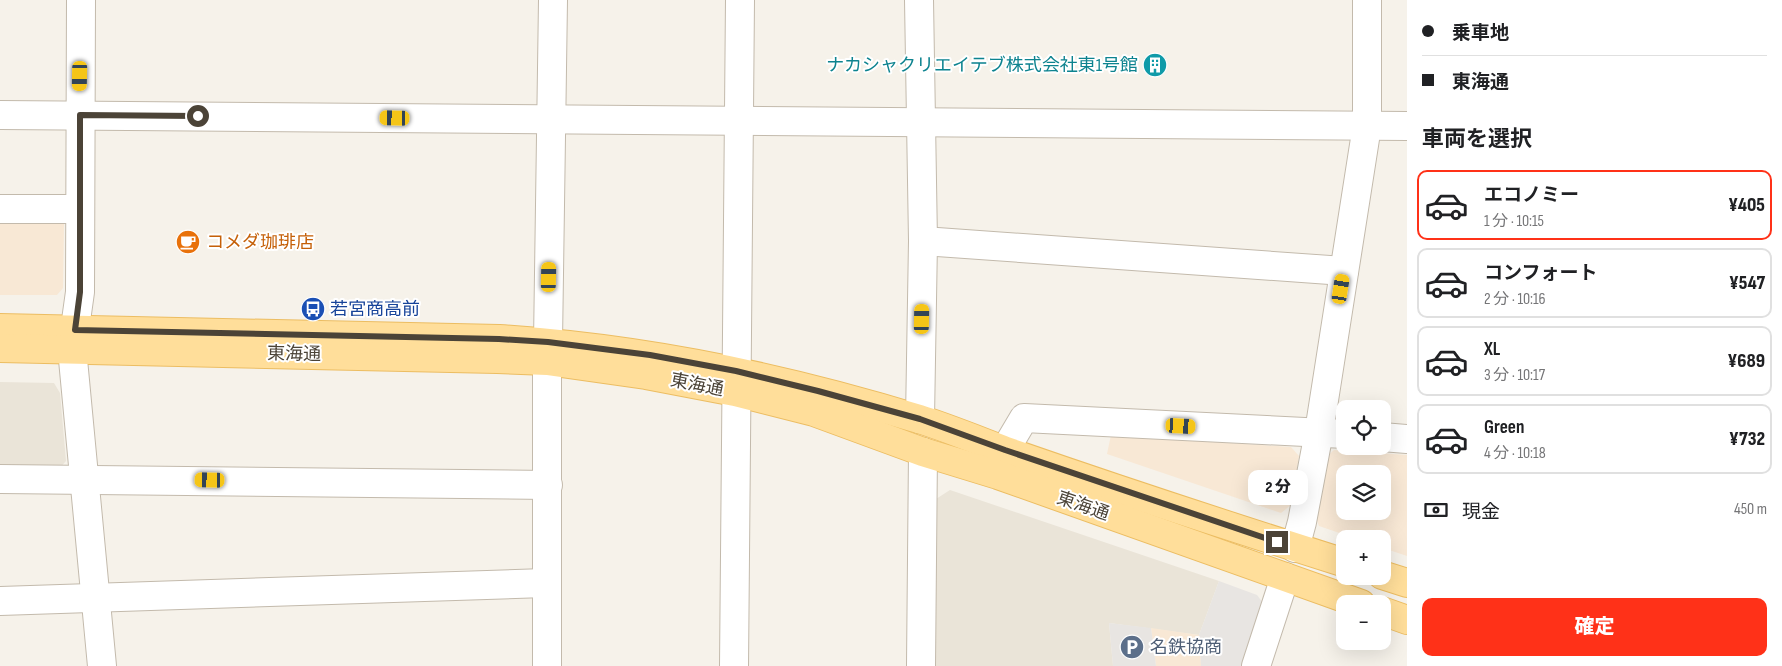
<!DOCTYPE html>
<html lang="ja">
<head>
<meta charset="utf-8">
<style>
	body { margin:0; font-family:"Sofia Sans Condensed","Noto Sans JP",sans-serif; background:#f2f2f2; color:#202124; height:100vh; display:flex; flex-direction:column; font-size:19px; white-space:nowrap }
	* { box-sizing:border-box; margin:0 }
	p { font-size:16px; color:#757577 }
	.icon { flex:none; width:28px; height:28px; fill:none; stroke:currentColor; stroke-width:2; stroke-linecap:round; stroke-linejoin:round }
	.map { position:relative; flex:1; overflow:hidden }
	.side { display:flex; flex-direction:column; background:#fff; width:375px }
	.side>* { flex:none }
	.top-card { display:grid; align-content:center; height:110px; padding:0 15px; background:#fff }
	.tools { position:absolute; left:1336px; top:400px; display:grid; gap:10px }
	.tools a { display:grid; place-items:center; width:55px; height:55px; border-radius:10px; background:#fff; box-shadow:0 5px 20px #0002; font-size:25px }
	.end { position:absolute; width:22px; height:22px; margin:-11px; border:6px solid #4b4337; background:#fff; box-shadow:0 0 0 2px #fff }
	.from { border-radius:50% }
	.bubble { position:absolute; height:35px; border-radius:10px; background:#fff; box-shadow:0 5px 20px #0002; font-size:16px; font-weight:800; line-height:35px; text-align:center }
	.car { position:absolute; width:15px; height:30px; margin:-15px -8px; border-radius:6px; box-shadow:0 0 4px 1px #0007; background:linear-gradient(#f5c518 24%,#345 0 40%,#f5c518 0 76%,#345 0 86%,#f5c518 0) }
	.top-card b { display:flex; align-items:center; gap:18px; height:48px; font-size:19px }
	.top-card b+b { border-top:1px solid #e0e0e0 }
	.top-card i { width:12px; height:12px; background:#202124 }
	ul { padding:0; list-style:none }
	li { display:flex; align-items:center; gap:15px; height:70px; margin:0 10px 8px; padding:0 5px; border:2px solid #e0e0e0; border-radius:10px }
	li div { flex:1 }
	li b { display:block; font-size:19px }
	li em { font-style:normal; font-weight:800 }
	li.current { border-color:#ff3118 }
	li>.icon { width:45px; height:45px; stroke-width:1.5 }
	h2 { padding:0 15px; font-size:22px; line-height:60px }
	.pay { display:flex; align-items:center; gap:12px; height:55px; padding:0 15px; font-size:19px }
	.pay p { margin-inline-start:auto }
	.primary-button { display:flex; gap:10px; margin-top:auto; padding:10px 15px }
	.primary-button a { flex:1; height:58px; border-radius:10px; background:#ff3118; color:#fff; font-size:20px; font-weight:800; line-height:58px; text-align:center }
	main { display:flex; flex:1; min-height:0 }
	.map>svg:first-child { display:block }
	.residential { fill:#eae4d8 }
	.commercial { fill:#f8e8d5; fill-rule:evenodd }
	.parking { fill:#e8e5e2 }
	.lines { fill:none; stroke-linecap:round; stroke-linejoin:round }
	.minor-casing { stroke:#c3baac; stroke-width:30 }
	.major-casing { stroke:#ecbd62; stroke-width:30 }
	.minor { stroke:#fff; stroke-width:28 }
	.major { stroke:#ffde9a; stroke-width:28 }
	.route { stroke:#4b4337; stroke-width:6 }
	.labels { text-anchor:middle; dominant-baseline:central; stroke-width:4; stroke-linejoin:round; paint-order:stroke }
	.culture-label { font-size:18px; fill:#0d838f; stroke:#fff; text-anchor:end }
	.food-label { font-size:18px; fill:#c56008; stroke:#fff; text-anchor:start }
	.transit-label { font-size:18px; fill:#164399; stroke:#fff; text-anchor:start }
	.street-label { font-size:18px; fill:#4b4337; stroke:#fff }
	.service-label { font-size:18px; fill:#4e5e75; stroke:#fff; text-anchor:start }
</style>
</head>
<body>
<main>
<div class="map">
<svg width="1407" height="666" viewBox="0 0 1407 666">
	<rect width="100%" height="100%" fill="#f6f2ea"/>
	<g class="residential">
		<path d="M 0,382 L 54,383 L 60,393 L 66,461 L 57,471 L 0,471 Z"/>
		<path d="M 950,490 L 1219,581 L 1199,635 L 1109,623 L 1113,666 L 935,666 L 936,499 Z"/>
	</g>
	<g class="commercial">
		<path d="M 56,215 L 64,224 L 63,288 L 57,295 L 0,295 L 0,216 Z"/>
		<path d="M 1111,435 L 1291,447 L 1299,456 L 1291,505 L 1281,513 L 1107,454 Z"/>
		<path d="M 1334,450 L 1407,455 L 1407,556 L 1383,548 L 1382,539 L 1357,539 L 1319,526 L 1315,515 L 1325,458 ZM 1345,474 L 1382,474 L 1382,511 L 1345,511 Z"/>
		<path d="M 1151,628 L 1199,635 L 1201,666 L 1156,666 Z"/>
	</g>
	<g class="parking">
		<path d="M 1219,581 L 1257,595 L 1263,603 L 1244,666 L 1201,666 L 1199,635 Z"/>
		<path d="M 1109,623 L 1151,628 L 1156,666 L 1113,666 Z"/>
	</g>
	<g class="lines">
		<g class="minor-casing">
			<g id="minor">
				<path d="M 81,0 L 80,292 L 72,349 L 102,666"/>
				<path d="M 919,0 L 923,241 L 920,419"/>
				<path d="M 0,115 L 1407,126"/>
				<path d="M 0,209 L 80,209"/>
				<path d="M 923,241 L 1344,271"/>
				<path d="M 548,342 L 553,0"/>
				<path d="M 1382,437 L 1407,439"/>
				<path d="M 1005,450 L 1024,418 L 1345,434"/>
				<path d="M 0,479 L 548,485"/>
				<path d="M 1295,548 L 1302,522 L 1319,432 L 1367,126 L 1367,0"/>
				<path d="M 0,601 L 545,583"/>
				<path d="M 547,666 L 547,361"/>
				<path d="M 734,666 L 740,0"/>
				<path d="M 921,666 L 923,452"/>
				<path d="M 1256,666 L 1285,577"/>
			</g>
		</g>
		<g class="major-casing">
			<g id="major">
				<path d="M 0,328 L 499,339 C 642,348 782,377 919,419 C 948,428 977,440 1006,451 C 1118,490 1231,527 1345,563"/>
				<path d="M 0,348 L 497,359 L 547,361 L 646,375 L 735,392 L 814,412 L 923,452 L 998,475 L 1361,604"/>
				<path d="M 1382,575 L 1407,583"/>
				<path d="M 1382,611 L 1407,620"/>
			</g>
		</g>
		<use href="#minor" class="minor"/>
		<use href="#major" class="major"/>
	</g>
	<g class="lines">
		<path class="route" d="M 198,116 L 80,115 L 80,292 L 75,330 L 499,339 L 548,342 L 650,355 L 736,371 L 818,391 L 920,419 L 1005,450 L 1277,542"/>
	</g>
	<defs>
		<g id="building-disc" transform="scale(1.25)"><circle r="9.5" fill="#0f9aa8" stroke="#fff"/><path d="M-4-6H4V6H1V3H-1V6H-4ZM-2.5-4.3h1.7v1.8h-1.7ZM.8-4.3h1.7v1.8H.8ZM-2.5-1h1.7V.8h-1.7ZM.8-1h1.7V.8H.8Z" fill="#fff"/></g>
		<g id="cafe-disc" transform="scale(1.25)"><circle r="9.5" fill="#e8710a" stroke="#fff"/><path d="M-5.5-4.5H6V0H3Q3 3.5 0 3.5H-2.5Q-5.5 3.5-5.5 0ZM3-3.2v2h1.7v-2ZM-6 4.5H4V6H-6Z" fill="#fff"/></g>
		<g id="bus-disc" transform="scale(1.25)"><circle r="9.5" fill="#1a4fb4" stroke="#fff"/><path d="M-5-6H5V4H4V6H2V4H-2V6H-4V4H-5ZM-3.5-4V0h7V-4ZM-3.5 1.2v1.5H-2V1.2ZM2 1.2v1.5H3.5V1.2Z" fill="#fff"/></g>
		<g id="parking-disc" transform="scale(1.25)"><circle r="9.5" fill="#5c6f8a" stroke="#fff"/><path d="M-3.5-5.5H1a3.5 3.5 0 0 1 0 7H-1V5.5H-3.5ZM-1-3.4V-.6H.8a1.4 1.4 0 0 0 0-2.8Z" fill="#fff"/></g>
	</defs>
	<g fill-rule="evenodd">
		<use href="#building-disc" x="1155" y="65"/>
		<use href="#cafe-disc" x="188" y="242"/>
		<use href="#bus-disc" x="313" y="309"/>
		<use href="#parking-disc" x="1132" y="647"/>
	</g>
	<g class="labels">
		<g class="culture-label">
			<text x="1138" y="65">ナカシャクリエイテブ株式会社東1号館</text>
		</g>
		<g class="food-label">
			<text x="206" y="242">コメダ珈琲店</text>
		</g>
		<g class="transit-label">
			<text x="330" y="309">若宮商高前</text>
		</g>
		<g class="street-label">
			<text transform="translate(294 354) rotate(1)">東海通</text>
			<text transform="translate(697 385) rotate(11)">東海通</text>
			<text transform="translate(1083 506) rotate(19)">東海通</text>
		</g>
		<g class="service-label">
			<text x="1150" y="647">名鉄協商</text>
		</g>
	</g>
</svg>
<div class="tools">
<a><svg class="icon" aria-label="locate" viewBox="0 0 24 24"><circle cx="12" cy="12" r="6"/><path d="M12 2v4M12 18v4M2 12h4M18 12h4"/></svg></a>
<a><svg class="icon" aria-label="layers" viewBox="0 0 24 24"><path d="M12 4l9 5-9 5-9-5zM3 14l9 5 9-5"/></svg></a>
<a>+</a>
<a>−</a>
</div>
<i class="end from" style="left:198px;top:116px"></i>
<i class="end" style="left:1277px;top:542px"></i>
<div class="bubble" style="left:1248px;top:470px;width:60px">2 分</div>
<i class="car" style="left:80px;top:76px;rotate:181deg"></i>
<i class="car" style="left:395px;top:118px;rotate:271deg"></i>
<i class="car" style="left:549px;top:277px;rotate:1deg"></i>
<i class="car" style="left:1341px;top:289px;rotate:9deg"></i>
<i class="car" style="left:922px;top:319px;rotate:1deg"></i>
<i class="car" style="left:1181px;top:426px;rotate:93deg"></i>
<i class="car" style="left:210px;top:480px;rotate:271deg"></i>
</div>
<section class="side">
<div class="top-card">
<b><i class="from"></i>乗車地</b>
<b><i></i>東海通</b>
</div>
<h2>車両を選択</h2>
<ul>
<li class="current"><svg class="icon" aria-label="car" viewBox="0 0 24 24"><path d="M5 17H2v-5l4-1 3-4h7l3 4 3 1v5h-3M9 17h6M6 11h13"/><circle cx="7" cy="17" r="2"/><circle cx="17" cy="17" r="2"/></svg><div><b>エコノミー</b><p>1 分 · 10:15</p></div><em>¥405</em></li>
<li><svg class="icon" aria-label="car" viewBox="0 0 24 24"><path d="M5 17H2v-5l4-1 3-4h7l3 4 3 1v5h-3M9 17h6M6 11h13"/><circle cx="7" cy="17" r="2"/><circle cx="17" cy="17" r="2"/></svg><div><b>コンフォート</b><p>2 分 · 10:16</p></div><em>¥547</em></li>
<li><svg class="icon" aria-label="car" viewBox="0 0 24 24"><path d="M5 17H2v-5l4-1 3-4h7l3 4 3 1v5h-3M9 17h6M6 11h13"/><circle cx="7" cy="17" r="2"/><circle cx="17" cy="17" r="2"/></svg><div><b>XL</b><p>3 分 · 10:17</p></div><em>¥689</em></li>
<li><svg class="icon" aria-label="car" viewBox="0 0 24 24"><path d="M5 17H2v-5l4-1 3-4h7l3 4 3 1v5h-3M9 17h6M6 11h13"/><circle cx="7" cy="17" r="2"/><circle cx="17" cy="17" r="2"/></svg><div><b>Green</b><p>4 分 · 10:18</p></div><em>¥732</em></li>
</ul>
<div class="pay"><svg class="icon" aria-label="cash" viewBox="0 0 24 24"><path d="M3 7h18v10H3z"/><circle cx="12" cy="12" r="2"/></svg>現金<p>450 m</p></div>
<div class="primary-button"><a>確定</a></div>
</section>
</main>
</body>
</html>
